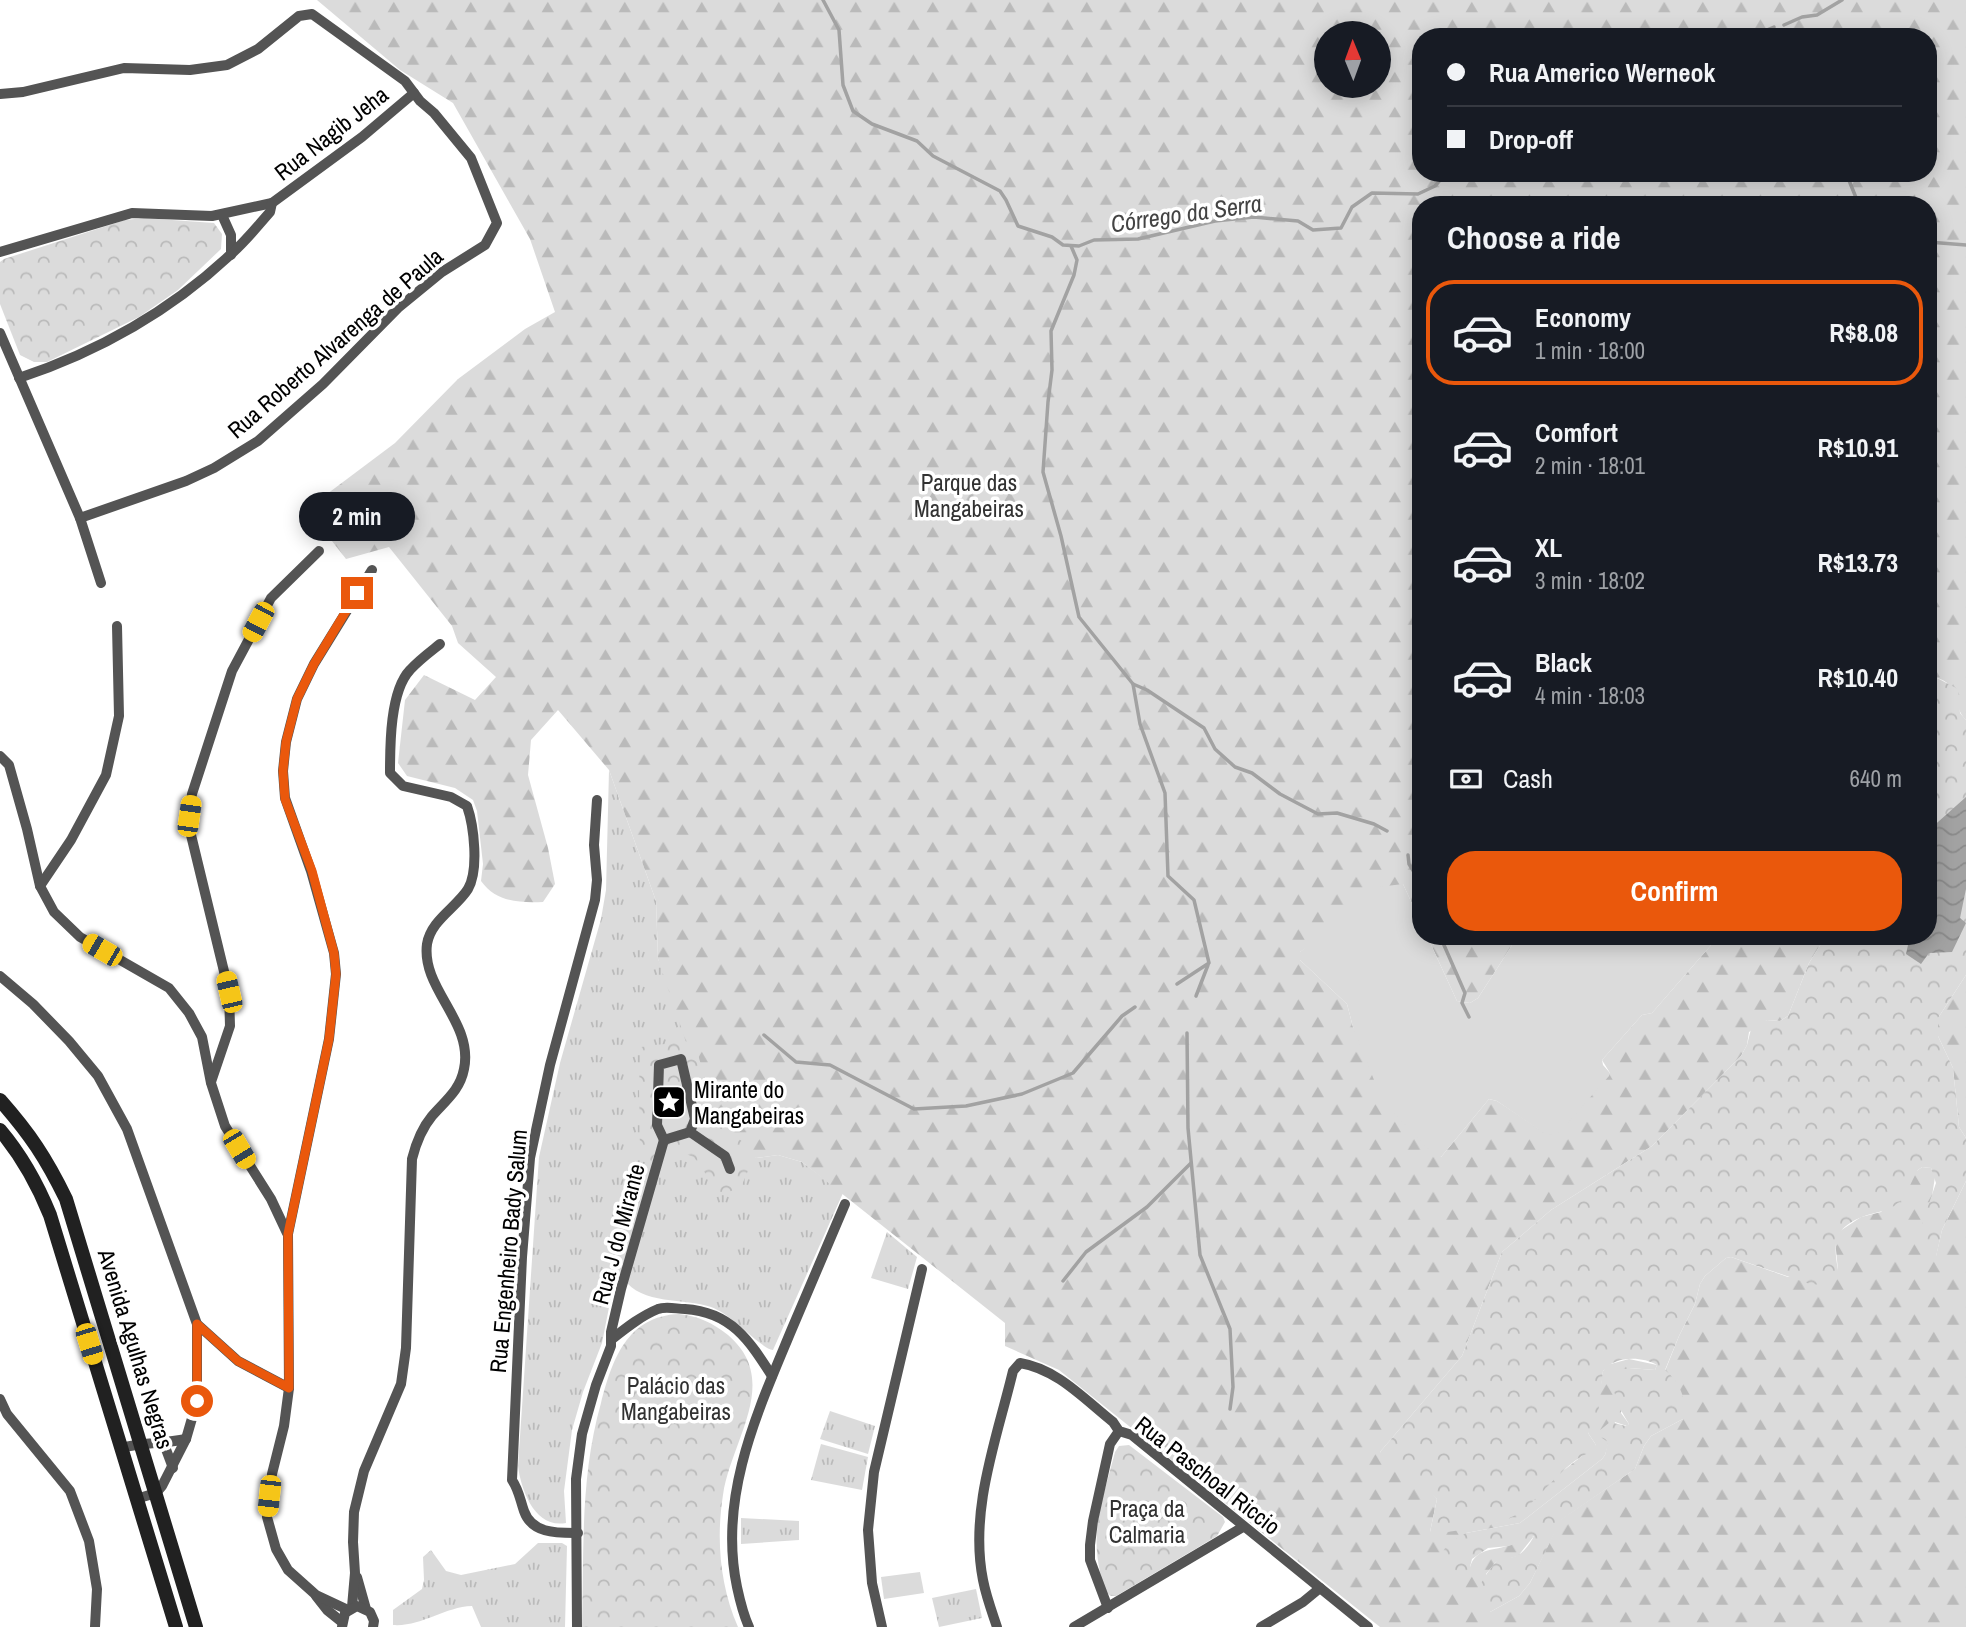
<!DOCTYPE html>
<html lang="en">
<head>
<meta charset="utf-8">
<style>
	body { margin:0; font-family:"Archivo Narrow",sans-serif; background:#242831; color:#f1f3f6; height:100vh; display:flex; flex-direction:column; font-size:26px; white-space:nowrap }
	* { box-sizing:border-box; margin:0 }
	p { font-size:23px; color:#9ea1a6 }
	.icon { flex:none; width:38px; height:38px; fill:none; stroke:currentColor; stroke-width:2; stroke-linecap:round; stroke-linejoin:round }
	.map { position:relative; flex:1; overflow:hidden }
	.details { position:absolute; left:1412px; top:196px; width:525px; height:749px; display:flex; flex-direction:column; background:#171b24; border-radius:28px; box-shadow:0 4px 18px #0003 }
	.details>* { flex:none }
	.top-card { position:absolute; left:1412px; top:28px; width:525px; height:154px; border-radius:28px; box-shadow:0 4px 18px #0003; display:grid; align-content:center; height:154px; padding:0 35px; background:#171b24 }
	.needle { width:46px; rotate:359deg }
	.controls { position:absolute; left:1314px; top:21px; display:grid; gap:14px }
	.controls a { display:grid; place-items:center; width:77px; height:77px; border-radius:50%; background:#171b24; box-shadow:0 4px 18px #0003; font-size:35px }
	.end { position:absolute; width:32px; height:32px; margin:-16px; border:9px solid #ea580c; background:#fff; box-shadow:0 0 0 4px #fff }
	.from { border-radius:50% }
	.bubble { position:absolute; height:49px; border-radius:24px; background:#171b24; box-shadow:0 4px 18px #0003; font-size:23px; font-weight:800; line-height:49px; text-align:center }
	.car { position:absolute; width:21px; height:42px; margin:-21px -10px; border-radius:9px; box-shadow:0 0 5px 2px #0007; background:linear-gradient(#f5c518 24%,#345 0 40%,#f5c518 0 76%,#345 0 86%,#f5c518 0) }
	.top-card b { display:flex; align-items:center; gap:24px; height:66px; font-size:26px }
	.top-card b+b { border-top:2px solid #363941 }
	.top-card i { width:18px; height:18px; background:#f1f3f6 }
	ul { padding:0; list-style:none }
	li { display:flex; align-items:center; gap:21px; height:105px; margin:0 14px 10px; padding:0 21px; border:4px solid transparent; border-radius:28px }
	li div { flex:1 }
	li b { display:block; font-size:26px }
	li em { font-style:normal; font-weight:800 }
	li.active { border-color:#ea580c }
	li>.icon { width:63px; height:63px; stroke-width:1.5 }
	h2 { padding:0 35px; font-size:32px; line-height:84px }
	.pay { display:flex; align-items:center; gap:18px; height:77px; padding:0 35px; font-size:26px }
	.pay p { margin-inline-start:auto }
	.cta { display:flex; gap:14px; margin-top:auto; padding:14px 35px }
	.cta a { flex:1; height:80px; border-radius:28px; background:#ea580c; color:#fff; font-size:28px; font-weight:800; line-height:80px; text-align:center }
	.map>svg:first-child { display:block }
	.grass { fill:url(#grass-tufts) }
	.forest { fill:url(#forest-firs); fill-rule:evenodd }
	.park { fill:url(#park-crowns) }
	.pitch { fill:#dbdbdb }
	.water { fill:url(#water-waves) }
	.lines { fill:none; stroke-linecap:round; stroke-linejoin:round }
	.stream { stroke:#a2a2a2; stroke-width:3.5 }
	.street { stroke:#545454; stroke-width:10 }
	.secondary { stroke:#212121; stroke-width:14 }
	.route { stroke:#ea580c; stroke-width:9 }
	.labels { text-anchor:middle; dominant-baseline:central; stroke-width:7; stroke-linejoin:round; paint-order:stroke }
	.street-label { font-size:23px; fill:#000; stroke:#fff }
	.park-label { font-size:23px; fill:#323232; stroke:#fff }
	.poi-label { font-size:23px; fill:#000; stroke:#fff; text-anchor:start }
	.water-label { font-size:24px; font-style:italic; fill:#434343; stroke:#fff }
</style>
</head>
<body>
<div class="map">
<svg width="1966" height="1627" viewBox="0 0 1966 1627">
	<defs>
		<pattern id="grass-tufts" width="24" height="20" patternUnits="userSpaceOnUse" patternTransform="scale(1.75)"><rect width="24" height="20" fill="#dbdbdb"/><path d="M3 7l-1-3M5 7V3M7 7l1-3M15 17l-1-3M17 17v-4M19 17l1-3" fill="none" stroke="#bababa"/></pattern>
		<pattern id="forest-firs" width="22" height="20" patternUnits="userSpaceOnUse" patternTransform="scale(1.75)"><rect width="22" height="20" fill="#dbdbdb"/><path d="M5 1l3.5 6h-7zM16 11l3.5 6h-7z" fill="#bababa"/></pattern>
		<pattern id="park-crowns" width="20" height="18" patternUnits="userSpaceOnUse" patternTransform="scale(1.75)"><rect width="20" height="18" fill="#dbdbdb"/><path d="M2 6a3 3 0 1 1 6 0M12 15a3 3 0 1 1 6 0" fill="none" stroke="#bababa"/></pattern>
		<pattern id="water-waves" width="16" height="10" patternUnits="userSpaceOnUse" patternTransform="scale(1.75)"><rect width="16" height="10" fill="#a2a2a2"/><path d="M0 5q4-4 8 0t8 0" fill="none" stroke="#8a8a8a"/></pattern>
	</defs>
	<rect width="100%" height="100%" fill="#fff"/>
	<g class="grass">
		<path d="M 609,770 L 656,901 L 658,959 L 756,1158 L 778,1155 L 802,1162 L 843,1193 L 773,1350 C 761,1349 732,1314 711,1307 C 685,1298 641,1305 624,1279 L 619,1279 L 614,1282 L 602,1343 L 583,1392 L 572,1430 L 564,1491 L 566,1523 C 535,1529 521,1490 518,1466 L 539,1157 L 560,1063 L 601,919 L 606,890 Z"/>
		<path d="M 887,1232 L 917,1257 L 908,1289 L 871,1278 Z"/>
		<path d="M 830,1411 L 875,1426 L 868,1454 L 820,1439 Z"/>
		<path d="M 821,1444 L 868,1457 L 862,1490 L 811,1480 Z"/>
		<path d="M 741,1518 L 799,1521 L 799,1540 L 741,1544 Z"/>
		<path d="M 538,1543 L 562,1543 L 567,1546 L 565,1627 L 481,1627 L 472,1606 C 444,1607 421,1627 393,1625 L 393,1610 L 422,1589 L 424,1580 L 423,1557 L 431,1550 L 446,1571 L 461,1575 L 515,1564 Z"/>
		<path d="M 976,1589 L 982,1618 L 939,1627 L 932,1598 Z"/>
	</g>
	<g class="forest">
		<path d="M 317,0 L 1966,0 L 1966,720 C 1950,704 1963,681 1929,676 L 1928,205 L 1421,205 L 1421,923 L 1403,884 L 1300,952 L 1300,960 L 1347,1004 L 1353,1027 L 1441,1157 L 1489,1099 L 1497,1101 L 1545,1133 L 1610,1073 L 1602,1060 L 1642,1015 L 1652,1013 L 1719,936 L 1826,936 L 1809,963 L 1788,1016 L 1780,1021 L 1767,1020 L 1749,1032 L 1747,1045 L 1741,1056 L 1652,1146 L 1551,1210 L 1502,1252 L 1462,1356 L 1380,1452 L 1400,1460 L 1437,1499 L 1430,1532 L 1498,1522 L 1596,1445 L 1588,1433 L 1598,1404 L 1603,1371 L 1607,1365 L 1629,1359 L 1657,1365 L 1655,1370 L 1629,1368 L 1621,1413 L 1629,1424 L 1627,1426 L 1615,1422 L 1605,1455 L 1602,1459 L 1520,1523 L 1466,1533 L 1470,1567 C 1476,1548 1492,1551 1507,1546 C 1516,1543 1525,1538 1534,1536 L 1518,1556 L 1496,1562 L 1486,1574 L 1490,1612 L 1519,1596 L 1530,1583 L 1560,1520 L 1635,1469 L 1644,1446 L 1651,1436 L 1683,1419 L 1665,1371 L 1679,1336 L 1695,1304 L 1700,1284 L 1705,1276 L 1726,1258 L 1731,1257 L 1788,1277 L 1838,1270 L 1835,1240 L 1840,1231 L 1861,1217 L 1881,1212 L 1918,1170 L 1922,1167 L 1931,1168 L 1935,1177 L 1932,1196 L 1936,1256 L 1942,1230 L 1966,1181 L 1966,1627 L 1380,1627 L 1059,1370 L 1005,1346 L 1005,1323 L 802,1162 L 778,1155 L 756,1158 L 714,1125 L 658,959 L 656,901 L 609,770 L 558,710 L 531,740 L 528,775 L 548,848 L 555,884 L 543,902 C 519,903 496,902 481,881 L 483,864 L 477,811 L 473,800 L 455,788 L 407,776 L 398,763 L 405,700 L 424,675 L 475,700 L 496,677 L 458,643 L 452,626 L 389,547 L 346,559 L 307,509 L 395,443 L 458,379 L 525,329 L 555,312 L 530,239 L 453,103 L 400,70 ZM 1326,33 L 1379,33 L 1379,86 L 1326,86 ZM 1421,37 L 1928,37 L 1928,173 L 1421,173 Z"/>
		<path d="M 1427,936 L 1518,936 L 1478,998 L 1470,1003 L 1457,1001 Z"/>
		<path d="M 1966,975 L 1966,1138 L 1959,1127 L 1953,1068 L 1938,1036 L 1938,1018 Z"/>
	</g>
	<g class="park">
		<path d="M 144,218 L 214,223 L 222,234 L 221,249 L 178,290 L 139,317 L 47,362 L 34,362 L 20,355 L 0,304 L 0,262 L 4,259 L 125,220 Z"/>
		<path d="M 1929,676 L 1935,677 L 1958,689 L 1960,713 L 1966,720 L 1966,975 L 1938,1018 L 1938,1036 L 1953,1068 L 1959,1127 L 1966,1138 L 1966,1181 L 1942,1230 L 1936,1257 L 1915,1244 L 1936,1183 L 1931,1168 L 1922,1167 L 1918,1170 C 1912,1179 1907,1196 1898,1203 C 1888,1212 1874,1212 1862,1217 C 1834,1228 1833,1243 1838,1270 L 1823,1285 L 1810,1284 L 1731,1257 L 1726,1258 L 1705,1276 L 1700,1284 L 1695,1304 L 1679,1336 L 1665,1370 C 1680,1382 1688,1401 1683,1419 L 1651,1436 L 1644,1446 L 1635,1469 L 1561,1520 L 1530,1583 L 1519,1596 L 1490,1612 C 1464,1604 1484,1576 1495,1563 C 1500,1557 1509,1559 1516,1556 C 1523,1554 1531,1542 1534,1536 L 1509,1546 L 1488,1548 L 1472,1559 L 1470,1567 L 1460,1579 L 1452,1579 L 1445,1575 L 1442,1562 L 1443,1551 L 1448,1544 L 1466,1533 L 1520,1523 L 1602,1459 L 1605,1455 L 1608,1442 L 1602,1438 L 1599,1431 L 1610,1422 L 1626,1426 L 1629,1424 C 1619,1408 1613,1395 1612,1376 L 1620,1370 L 1629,1368 L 1655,1370 L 1657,1365 C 1641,1356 1615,1356 1603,1371 L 1597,1424 L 1588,1433 L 1596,1445 L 1594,1451 C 1568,1458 1544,1494 1522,1511 C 1499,1528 1465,1528 1437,1534 L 1430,1532 L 1437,1499 L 1380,1452 L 1462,1356 L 1502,1252 L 1551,1210 L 1652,1146 L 1741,1056 L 1747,1045 L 1752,1025 L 1767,1020 L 1780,1021 L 1788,1016 L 1809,963 L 1826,936 L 1928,936 Z"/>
		<path d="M 697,1040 L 699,1058 L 718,1123 L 756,1152 L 741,1187 L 726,1193 L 716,1191 C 701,1170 694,1136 663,1166 L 640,1156 L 639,1083 L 641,1047 Z"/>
		<path d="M 679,1314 C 698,1316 713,1323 728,1335 C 782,1381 731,1440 723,1495 C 716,1539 720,1586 738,1627 L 582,1627 C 584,1551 580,1477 601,1403 C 612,1360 627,1316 679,1314 Z"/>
		<path d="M 1129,1445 L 1223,1517 L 1225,1522 L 1217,1536 L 1116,1596 L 1111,1596 C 1102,1590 1102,1582 1100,1572 C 1090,1527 1104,1496 1115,1452 L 1119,1446 Z"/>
	</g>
	<g class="pitch">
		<path d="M 1403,884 L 1421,923 L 1421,936 L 1427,936 L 1457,1001 L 1470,1003 L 1478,998 L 1518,936 L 1719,936 L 1652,1013 L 1642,1015 L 1602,1060 L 1603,1065 L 1610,1073 L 1609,1076 L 1557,1135 L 1545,1134 L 1497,1101 L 1489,1099 L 1441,1157 L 1434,1155 L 1388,1107 L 1374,1080 L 1353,1027 L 1347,1004 L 1300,960 L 1300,952 L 1378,887 Z"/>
		<path d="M 920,1572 L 924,1593 L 884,1599 L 881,1577 Z"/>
	</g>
	<path class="water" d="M 1966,797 L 1966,889 L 1960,918 L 1966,923 L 1952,952 L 1929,953 L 1921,964 L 1906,954 L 1910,936 L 1928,936 L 1929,902 L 1933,873 L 1929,864 L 1929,830 Z"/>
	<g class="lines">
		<g class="stream">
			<path d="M 823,0 L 839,30 L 843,85 L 853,111 L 872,124 L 917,141 L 933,156 L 1000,191 L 1006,200 L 1018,226 L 1052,237 L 1063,245 L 1079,246 L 1094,240 L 1138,239 L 1215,221 L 1254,217 L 1298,221 L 1313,230 L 1341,228 L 1352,207 L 1372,193 L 1418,194 L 1435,186 L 1446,173"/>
			<path d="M 1784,25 L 1802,17 L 1817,15 L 1842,0"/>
			<path d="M 1755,35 L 1774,27"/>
			<path d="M 1846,173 L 1859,205"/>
			<path d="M 1928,242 L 1966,245"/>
			<path d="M 1071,246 L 1077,260 L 1074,275 L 1051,331 L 1052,370 L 1048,402 L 1043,472 L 1061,536 L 1079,617 L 1133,684 L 1147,690 L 1204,728 L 1215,749 L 1235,767 L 1252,773 L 1280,794 L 1318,814 L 1337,813 L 1374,824 L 1387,831"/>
			<path d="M 1133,684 L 1140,724 L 1165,793 L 1168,876 L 1194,900 L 1209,963 L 1177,984"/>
			<path d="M 1408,855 L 1409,864 L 1421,883"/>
			<path d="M 1440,936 L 1465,993 L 1462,1003 L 1469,1017"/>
			<path d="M 1196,996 L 1208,965"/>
			<path d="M 1187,1033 L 1188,1128 L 1200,1255 L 1230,1329 L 1233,1387 L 1230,1409"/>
			<path d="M 764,1035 L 796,1062 L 830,1065 L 914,1109 L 966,1106 L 1022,1094 L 1073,1073 L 1122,1016 L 1135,1007"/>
			<path d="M 1063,1281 L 1086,1252 L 1147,1207 L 1191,1163"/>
		</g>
		<g class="street">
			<path d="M 0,94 L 23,92 L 124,68 L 190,70 L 227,65 L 258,49 L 299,16 L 312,14 L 405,81 L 420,101 L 434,113 L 471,158 L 497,223 L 485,245 L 442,272 L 398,308 L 323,384 L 258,441 L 214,468 L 186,481 L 80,518"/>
			<path d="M 222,215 L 231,235 L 231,255"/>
			<path d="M 0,252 L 132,213 L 212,216 L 272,203"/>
			<path d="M 0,333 L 80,518 L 101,583"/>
			<path d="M 19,378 C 97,352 170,311 230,255 C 245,242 257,227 270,212 L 272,203 L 362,137 L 414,93"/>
			<path d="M 0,756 L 9,765 L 27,829 L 40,886 L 54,912 L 80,937 L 169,988 L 189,1013 L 202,1037 L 211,1083 L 225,1126 L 271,1199 L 287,1233"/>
			<path d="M 40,886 L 71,840 L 106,775 L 119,716 L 117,626"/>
			<path d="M 0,976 L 33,1004 L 69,1041 L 98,1076 L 127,1129 L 197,1324 L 238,1361 L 289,1388"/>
			<path d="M 681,1059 L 695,1119 L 690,1132 L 664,1140 L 657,1125 L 659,1065 Z"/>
			<path d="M 211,1082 L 230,1026 L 229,992 L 191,835 L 189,816 L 192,794 L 232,671 L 271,598 L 319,551"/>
			<path d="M 690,1132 L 725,1156 L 730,1169"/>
			<path d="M 612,1339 C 626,1328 641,1316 658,1309 C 666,1306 677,1309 685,1309 C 731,1312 749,1340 772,1376"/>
			<path d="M 0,1399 L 7,1414 L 70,1491 L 89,1541 L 97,1589 L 95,1627"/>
			<path d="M 164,1444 L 173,1468"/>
			<path d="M 120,1448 C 142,1442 163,1444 186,1439"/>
			<path d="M 136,1499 L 156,1493 L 162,1486 L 186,1439 L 197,1401 L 197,1324"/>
			<path d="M 578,1533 C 557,1533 532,1534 524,1511 C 520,1500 519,1490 512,1480 L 522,1257 L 530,1158 L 550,1065 L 595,900 L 597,880 L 594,845 L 597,800"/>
			<path d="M 357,1577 L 366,1609"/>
			<path d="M 316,1596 L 327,1610 L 342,1622"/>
			<path d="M 352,1607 L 355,1573 L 353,1542 L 354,1512 L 364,1471 L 401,1384 L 406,1348 L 412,1159 C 416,1143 422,1128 432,1116 C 446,1100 460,1090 464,1069 C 474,1022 421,989 427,944 C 431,920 456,908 468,889 C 479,870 474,826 467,806 L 451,797 L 403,786 L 390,773 C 390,745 390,691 410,670 C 419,660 430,652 440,644"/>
			<path d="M 1108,1608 L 1090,1560 L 1090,1545 L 1093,1521 L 1110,1444 L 1119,1431"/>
			<path d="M 348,1610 L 316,1595 L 288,1570 L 276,1549 L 267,1517 L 272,1474 L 284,1426 L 289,1388 L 288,1234 L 329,1039 L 336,974 L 334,953 L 311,871 L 285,798 L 283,771 L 286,742 L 297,699 L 314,664 L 372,570"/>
			<path d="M 342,1627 L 345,1613 L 357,1606 L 370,1612 L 374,1621 L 373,1627"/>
			<path d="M 577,1627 L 576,1479 L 582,1434 L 596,1385 L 611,1346 L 611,1332 L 621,1289 L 664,1140"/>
			<path d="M 749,1627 C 743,1614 740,1601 737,1587 C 718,1497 757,1413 791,1331 C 809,1289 827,1246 845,1204"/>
			<path d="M 882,1627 L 872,1583 L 868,1530 L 874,1472 L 922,1269"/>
			<path d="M 997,1627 C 992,1612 986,1596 983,1580 C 969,1510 997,1438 1013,1371 L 1020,1363 C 1057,1369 1084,1399 1113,1422 L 1119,1431 L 1132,1435 L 1368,1627"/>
			<path d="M 1074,1627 L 1243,1527"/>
			<path d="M 1261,1627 L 1303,1602 L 1320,1588"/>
		</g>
		<g class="secondary">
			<path d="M 0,1100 C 30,1134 46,1158 66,1199 L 196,1627"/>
			<path d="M 0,1130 C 22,1156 37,1183 50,1215 L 176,1627"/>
		</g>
	</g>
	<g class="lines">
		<path class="route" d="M 197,1401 L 197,1324 L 238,1361 L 289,1388 L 288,1234 L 329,1039 L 336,974 L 334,953 L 312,871 L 285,799 L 283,771 L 286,742 L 297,699 L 314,664 L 357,593"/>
	</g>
	<defs>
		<g id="sight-square" transform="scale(1.75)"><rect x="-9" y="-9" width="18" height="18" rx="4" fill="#000" stroke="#fff"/><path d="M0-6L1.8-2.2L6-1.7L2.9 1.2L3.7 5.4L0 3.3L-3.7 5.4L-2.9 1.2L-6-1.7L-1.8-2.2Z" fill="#fff"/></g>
	</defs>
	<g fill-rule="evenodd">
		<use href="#sight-square" x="669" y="1102"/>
	</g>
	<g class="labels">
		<g class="street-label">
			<text transform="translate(331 133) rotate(-38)">Rua Nagib Jeha</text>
			<text transform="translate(335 343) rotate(-41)">Rua Roberto Alvarenga de Paula</text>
			<text transform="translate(618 1234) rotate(-75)">Rua J do Mirante</text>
			<text transform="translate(508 1251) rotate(-85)">Rua Engenheiro Bady Salum</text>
			<text transform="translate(136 1349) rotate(73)">Avenida Agulhas Negras</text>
			<text transform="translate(1208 1475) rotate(38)">Rua Paschoal Riccio</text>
		</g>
		<g class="park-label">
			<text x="969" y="482">Parque das<tspan x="969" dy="26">Mangabeiras</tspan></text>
			<text x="676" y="1385">Palácio das<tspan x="676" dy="26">Mangabeiras</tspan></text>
			<text x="1147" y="1508">Praça da<tspan x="1147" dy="26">Calmaria</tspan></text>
		</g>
		<g class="poi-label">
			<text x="694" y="1089">Mirante do<tspan x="694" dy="26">Mangabeiras</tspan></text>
		</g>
		<g class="water-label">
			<text transform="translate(1186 213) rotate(-8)">Córrego da Serra</text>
		</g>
	</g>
</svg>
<div class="controls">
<a><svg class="needle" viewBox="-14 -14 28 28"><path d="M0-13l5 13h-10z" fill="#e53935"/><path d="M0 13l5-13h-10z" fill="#9ea1a6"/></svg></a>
</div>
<i class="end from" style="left:197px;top:1401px"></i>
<i class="end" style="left:357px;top:593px"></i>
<div class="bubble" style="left:299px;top:492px;width:116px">2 min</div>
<i class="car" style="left:258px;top:622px;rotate:208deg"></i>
<i class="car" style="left:189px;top:816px;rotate:8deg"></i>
<i class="car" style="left:102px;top:950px;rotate:300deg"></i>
<i class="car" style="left:229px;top:992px;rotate:347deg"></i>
<i class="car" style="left:239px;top:1149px;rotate:149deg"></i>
<i class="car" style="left:89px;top:1344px;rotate:163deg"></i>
<i class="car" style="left:269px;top:1496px;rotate:186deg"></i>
<div class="top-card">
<b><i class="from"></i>Rua Americo Werneok</b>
<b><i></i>Drop-off</b>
</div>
<section class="details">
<h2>Choose a ride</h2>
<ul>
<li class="active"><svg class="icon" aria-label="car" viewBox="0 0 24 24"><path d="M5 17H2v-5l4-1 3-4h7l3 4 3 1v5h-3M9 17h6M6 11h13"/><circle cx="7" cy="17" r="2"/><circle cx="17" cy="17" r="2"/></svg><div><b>Economy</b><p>1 min · 18:00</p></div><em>R$8.08</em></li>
<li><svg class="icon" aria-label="car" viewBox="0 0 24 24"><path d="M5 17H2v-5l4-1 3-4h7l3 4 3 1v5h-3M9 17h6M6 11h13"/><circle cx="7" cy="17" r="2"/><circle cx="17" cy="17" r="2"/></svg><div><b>Comfort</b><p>2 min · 18:01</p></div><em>R$10.91</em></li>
<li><svg class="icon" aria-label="car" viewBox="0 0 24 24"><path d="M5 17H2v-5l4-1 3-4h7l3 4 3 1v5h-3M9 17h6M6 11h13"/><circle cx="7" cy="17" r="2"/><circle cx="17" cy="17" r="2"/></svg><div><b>XL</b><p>3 min · 18:02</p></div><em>R$13.73</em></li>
<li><svg class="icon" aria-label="car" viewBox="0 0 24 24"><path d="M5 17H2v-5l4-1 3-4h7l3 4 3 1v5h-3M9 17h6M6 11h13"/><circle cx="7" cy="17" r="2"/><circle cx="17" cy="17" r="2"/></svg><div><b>Black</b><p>4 min · 18:03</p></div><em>R$10.40</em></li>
</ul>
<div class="pay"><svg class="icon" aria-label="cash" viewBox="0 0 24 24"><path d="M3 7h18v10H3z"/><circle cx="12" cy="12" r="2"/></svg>Cash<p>640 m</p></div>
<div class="cta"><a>Confirm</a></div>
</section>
</div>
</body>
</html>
